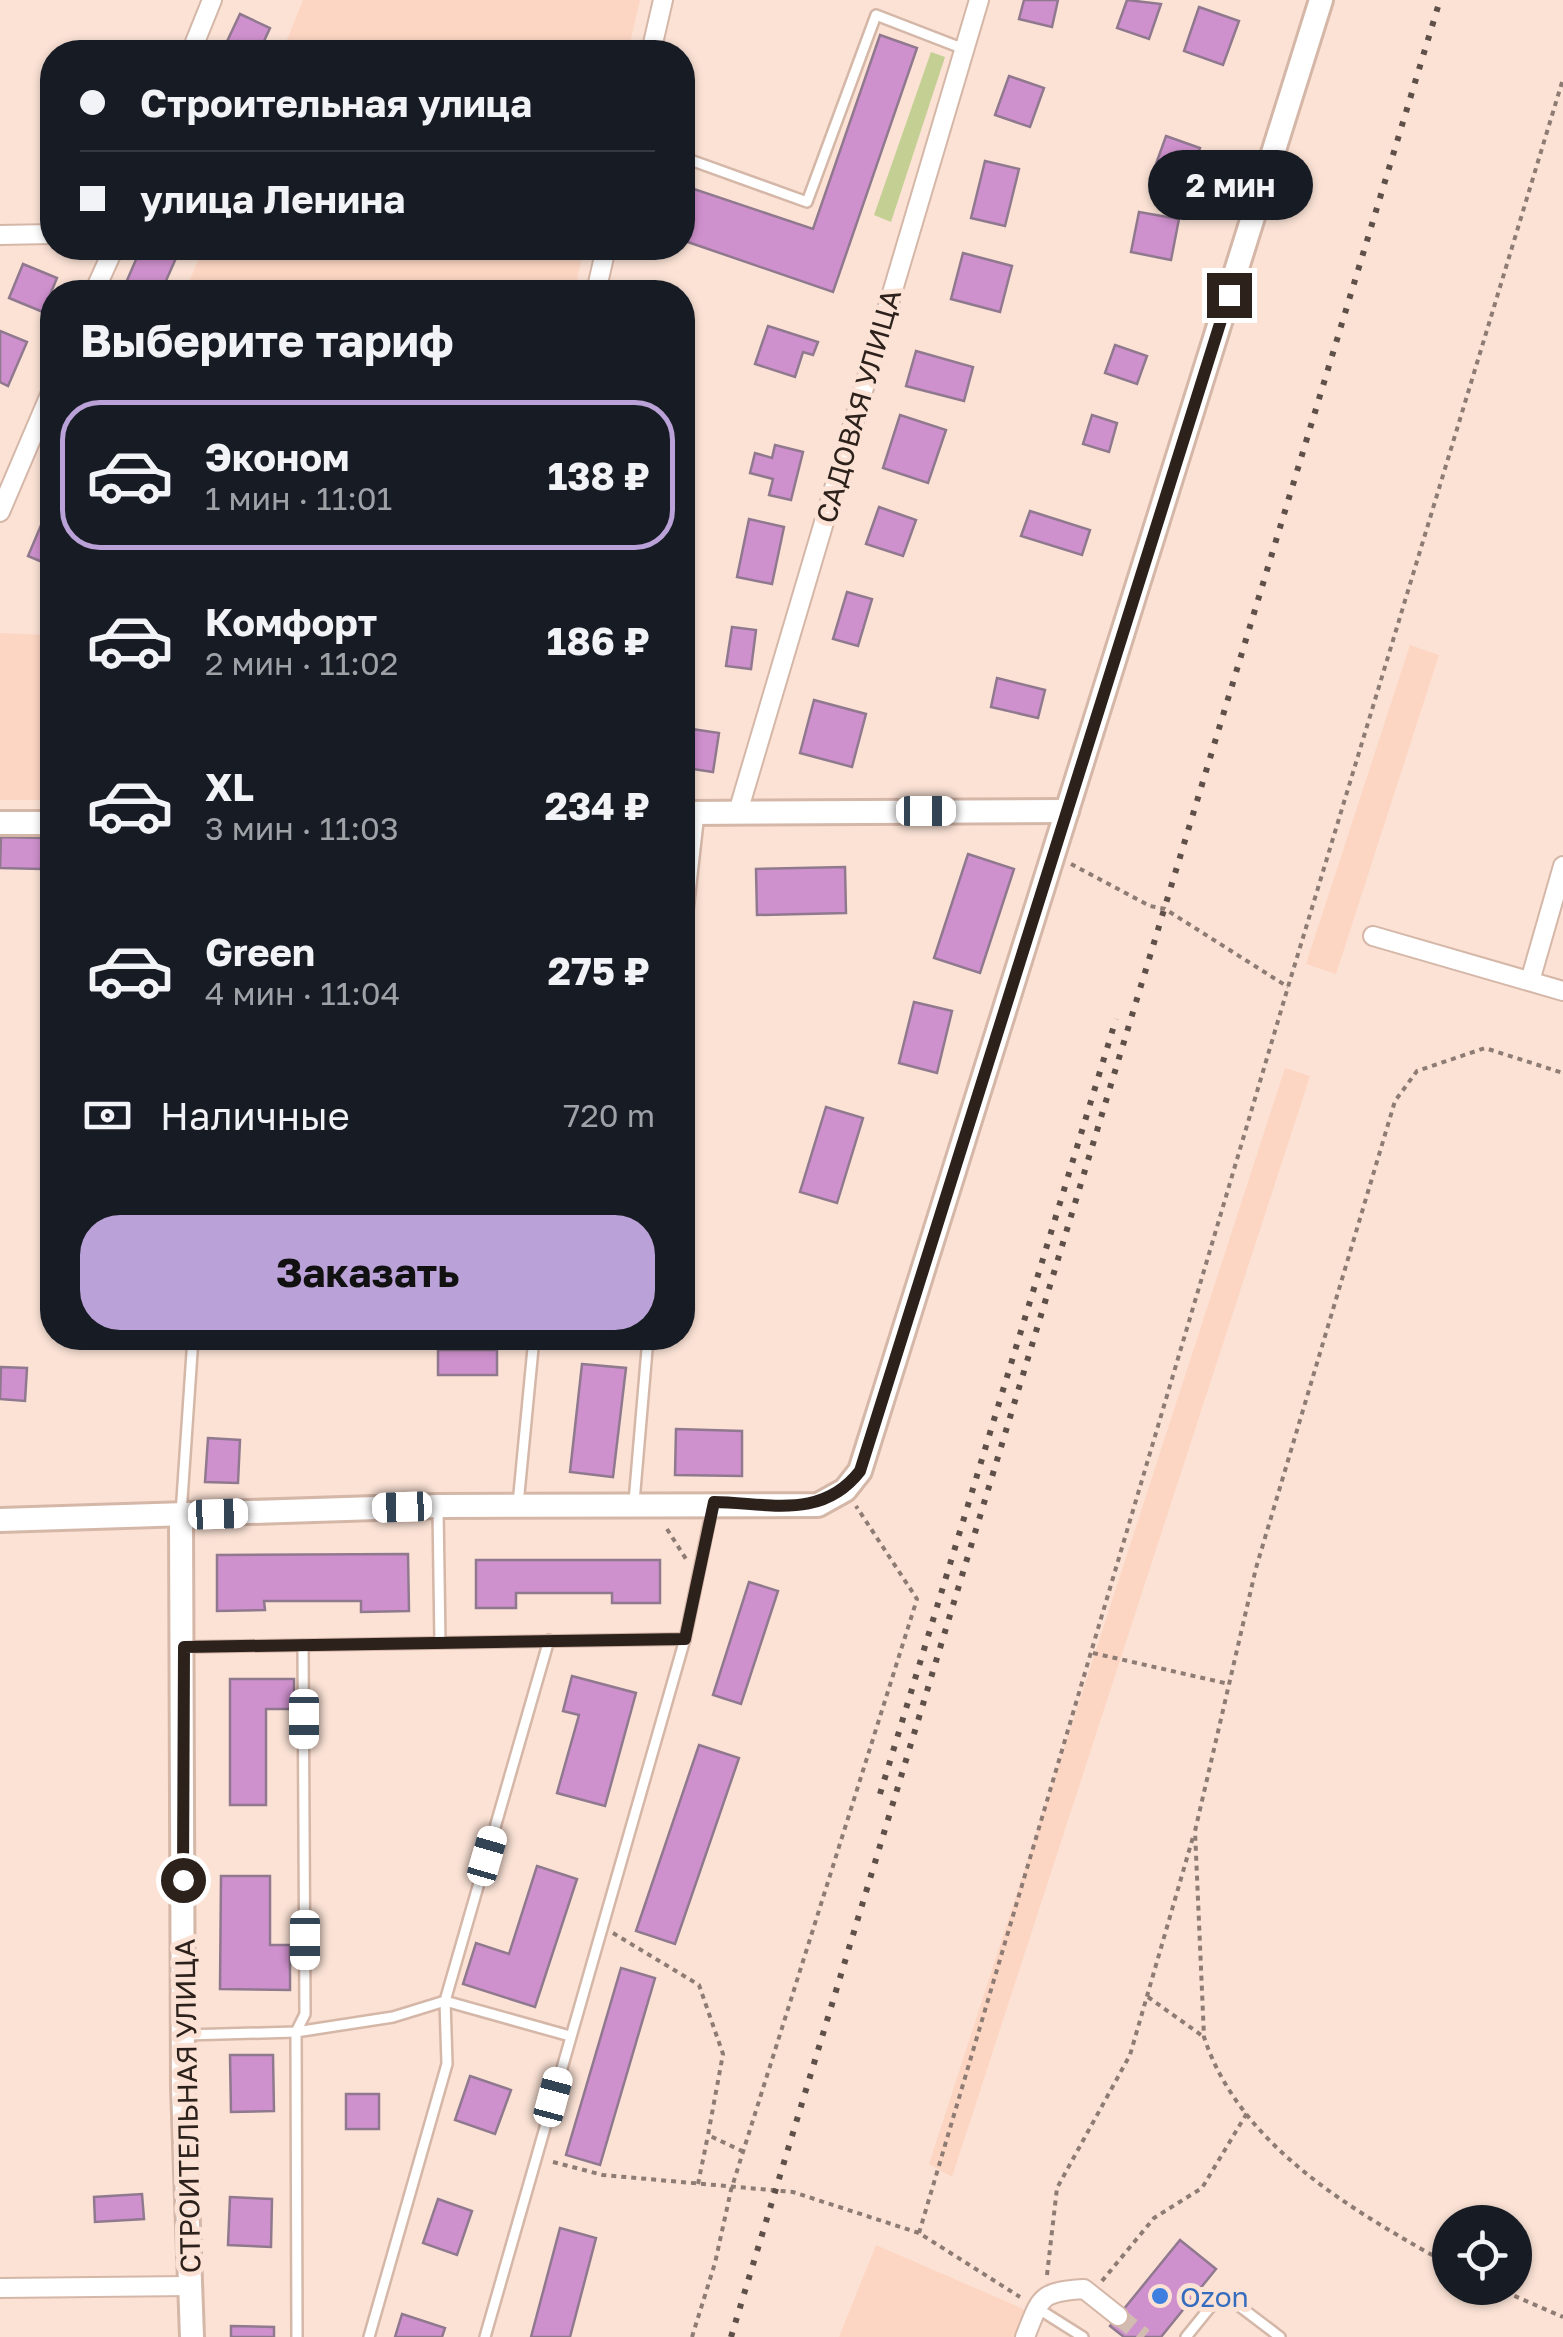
<!DOCTYPE html>
<html lang="ru">
<head>
<meta charset="utf-8">
<style>
	body { margin:0; font-family:"Golos Text",sans-serif; background:#20242c; color:#f1f3f6; height:100vh; display:flex; flex-direction:column; font-size:38px; white-space:nowrap }
	* { box-sizing:border-box; margin:0 }
	p { font-size:32px; color:#9ea1a6 }
	.icon { flex:none; width:55px; height:55px; fill:none; stroke:currentColor; stroke-width:2; stroke-linecap:round; stroke-linejoin:round }
	.map { position:relative; flex:1; overflow:hidden }
	.details { position:absolute; left:40px; top:280px; width:655px; height:1070px; display:flex; flex-direction:column; background:#171b24; border-radius:40px; box-shadow:0 2px 8px #0004 }
	.details>* { flex:none }
	.guide { position:absolute; left:40px; top:40px; width:655px; height:220px; border-radius:40px; box-shadow:0 2px 8px #0004; display:grid; align-content:center; height:220px; padding:0 40px; background:#171b24 }
	.buttons { position:absolute; left:1432px; top:2205px; display:grid; gap:20px }
	.buttons a { display:grid; place-items:center; width:100px; height:100px; border-radius:50%; background:#171b24; box-shadow:0 2px 8px #0004; font-size:50px }
	.end { position:absolute; width:45px; height:45px; margin:-22px; border:12px solid #2d211c; background:#fff; box-shadow:0 0 0 5px #fff }
	.from { border-radius:50% }
	.bubble { position:absolute; height:70px; border-radius:35px; background:#171b24; box-shadow:0 2px 8px #0004; font-size:32px; font-weight:700; line-height:70px; text-align:center }
	.car { position:absolute; width:30px; height:60px; margin:-30px -15px; border-radius:12px; box-shadow:0 0 8px 2px #0007; background:linear-gradient(#fff 24%,#345 0 40%,#fff 0 76%,#345 0 86%,#fff 0) }
	.guide b { display:flex; align-items:center; gap:35px; height:95px; font-size:38px }
	.guide b+b { border-top:2px solid #363941 }
	.guide i { width:25px; height:25px; background:#f1f3f6 }
	ul { padding:0; list-style:none }
	li { display:flex; align-items:center; gap:30px; height:150px; margin:0 20px 15px; padding:0 20px; border:5px solid transparent; border-radius:40px }
	li div { flex:1 }
	li b { display:block; font-size:38px }
	li em { font-style:normal; font-weight:700 }
	li.active { border-color:#baa1d7 }
	li>.icon { width:90px; height:90px; stroke-width:1.5 }
	h2 { padding:0 40px; font-size:45px; line-height:120px }
	.pay { display:flex; align-items:center; gap:25px; height:110px; padding:0 40px; font-size:38px }
	.pay p { margin-inline-start:auto }
	.action { display:flex; gap:20px; margin-top:auto; padding:20px 40px }
	.action a { flex:1; height:115px; border-radius:40px; background:#baa1d7; color:#111; font-size:40px; font-weight:700; line-height:115px; text-align:center }
	.map>svg:first-child { display:block }
	.built { fill:#fdd6c3 }
	.green { fill:#c4cf93 }
	.building { fill:#cf91ce; stroke:#90798f; stroke-width:2.5 }
	.lines { fill:none; stroke-linecap:round; stroke-linejoin:round }
	.minor-tunnel { stroke:#d2bbb0; stroke-width:18; stroke-dasharray:18 9; stroke-linecap:butt }
	.service-casing { stroke:#d5b7a8; stroke-width:14 }
	.minor-casing { stroke:#d5b7a8; stroke-width:22 }
	.tertiary-casing { stroke:#d5b7a8; stroke-width:28 }
	.path { stroke:#8e7c74; stroke-width:4; stroke-dasharray:5 5; stroke-linecap:butt }
	.service { stroke:#fff; stroke-width:9 }
	.minor { stroke:#fff; stroke-width:18 }
	.tertiary { stroke:#fff; stroke-width:22 }
	.rail { stroke:#5e4f48; stroke-width:6; stroke-dasharray:5 10; stroke-linecap:butt }
	.route { stroke:#2d211c; stroke-width:12 }
	.shop-dot { fill:#3f7fe0; stroke:#fbe2d5; stroke-width:4 }
	.labels { text-anchor:middle; dominant-baseline:central; stroke-width:10; stroke-linejoin:round; paint-order:stroke }
	.street-label { font-size:28px; fill:#2d211c; stroke:#fbe2d5 }
	.shop-label { font-size:28px; fill:#366cbe; stroke:#fbe2d5; text-anchor:start }
</style>
</head>
<body>
<div class="map">
<svg width="1563" height="2337" viewBox="0 0 1563 2337">
	<rect width="100%" height="100%" fill="#fbe2d5"/>
	<g class="built">
		<path d="M 303,0 L 640,0 L 628,52 L 282,52 Z"/>
		<path d="M 203,248 L 584,248 L 574,292 L 185,292 Z"/>
		<path d="M 52,620 L 52,800 L 0,800 L 0,633 L 46,635 Z"/>
		<path d="M 1410,645 L 1439,655 L 1336,974 L 1306,964 Z"/>
		<path d="M 1285,1068 L 1310,1076 L 952,2177 L 929,2164 Z"/>
		<path d="M 876,2245 L 1026,2310 L 1014,2337 L 839,2337 Z"/>
	</g>
	<path class="green" d="M 931,52 L 945,57 L 891,222 L 874,215 Z"/>
	<g class="building">
		<path d="M 1024,0 L 1058,0 L 1052,27 L 1019,19 Z"/>
		<path d="M 1127,0 L 1161,4 L 1149,39 L 1117,28 Z"/>
		<path d="M 1199,7 L 1239,21 L 1223,65 L 1184,51 Z"/>
		<path d="M 240,14 L 270,28 L 259,52 L 222,52 Z"/>
		<path d="M 880,35 L 917,48 L 833,292 L 682,240 L 682,185 L 813,229 Z"/>
		<path d="M 1009,76 L 1044,88 L 1030,127 L 995,115 Z"/>
		<path d="M 1166,136 L 1200,148 L 1190,176 L 1156,164 Z"/>
		<path d="M 985,161 L 1019,169 L 1005,226 L 971,218 Z"/>
		<path d="M 1139,212 L 1179,219 L 1171,260 L 1131,252 Z"/>
		<path d="M 141,248 L 180,249 L 161,292 L 122,292 Z"/>
		<path d="M 963,253 L 1012,266 L 1000,312 L 951,299 Z"/>
		<path d="M 23,264 L 57,278 L 43,312 L 9,298 Z"/>
		<path d="M 768,326 L 818,342 L 813,355 L 803,352 L 795,377 L 755,364 Z"/>
		<path d="M 0,331 L 27,342 L 8,386 L 0,382 Z"/>
		<path d="M 1115,345 L 1147,356 L 1137,384 L 1105,373 Z"/>
		<path d="M 916,351 L 973,367 L 964,401 L 906,386 Z"/>
		<path d="M 900,415 L 946,430 L 928,483 L 883,468 Z"/>
		<path d="M 1092,415 L 1117,423 L 1109,452 L 1083,444 Z"/>
		<path d="M 775,445 L 803,452 L 791,500 L 769,495 L 773,479 L 750,473 L 755,453 L 772,458 Z"/>
		<path d="M 879,507 L 916,520 L 903,556 L 866,544 Z"/>
		<path d="M 47,511 L 52,513 L 52,566 L 28,556 Z"/>
		<path d="M 1030,511 L 1090,530 L 1082,555 L 1021,536 Z"/>
		<path d="M 749,519 L 784,527 L 772,584 L 737,577 Z"/>
		<path d="M 847,592 L 872,599 L 858,646 L 833,639 Z"/>
		<path d="M 732,627 L 756,630 L 751,669 L 726,666 Z"/>
		<path d="M 997,678 L 1045,690 L 1038,718 L 991,707 Z"/>
		<path d="M 814,700 L 866,714 L 852,767 L 800,753 Z"/>
		<path d="M 692,729 L 719,733 L 713,772 L 686,768 Z"/>
		<path d="M 1,837 L 42,838 L 41,869 L 0,868 Z"/>
		<path d="M 968,854 L 1014,869 L 980,973 L 934,958 Z"/>
		<path d="M 845,867 L 846,913 L 757,915 L 756,869 Z"/>
		<path d="M 914,1002 L 952,1011 L 937,1073 L 899,1063 Z"/>
		<path d="M 826,1107 L 863,1118 L 837,1203 L 800,1192 Z"/>
		<rect x="438" y="1350" width="59" height="25"/>
		<path d="M 582,1364 L 626,1368 L 613,1477 L 570,1472 Z"/>
		<path d="M 1,1367 L 27,1368 L 25,1401 L 0,1399 Z"/>
		<path d="M 676,1429 L 742,1431 L 742,1476 L 675,1475 Z"/>
		<path d="M 208,1438 L 240,1440 L 238,1483 L 205,1482 Z"/>
		<path d="M 408,1554 L 409,1611 L 361,1612 L 361,1601 L 264,1601 L 265,1610 L 217,1611 L 217,1555 Z"/>
		<path d="M 476,1560 L 660,1560 L 660,1603 L 612,1603 L 612,1593 L 516,1593 L 516,1608 L 476,1608 Z"/>
		<path d="M 749,1582 L 778,1591 L 741,1704 L 713,1695 Z"/>
		<path d="M 572,1676 L 636,1693 L 605,1806 L 557,1793 L 579,1715 L 563,1711 Z"/>
		<path d="M 230,1679 L 294,1679 L 294,1709 L 266,1709 L 266,1805 L 230,1805 Z"/>
		<path d="M 699,1745 L 739,1758 L 675,1944 L 636,1931 Z"/>
		<path d="M 537,1866 L 577,1879 L 535,2007 L 463,1984 L 476,1943 L 509,1954 Z"/>
		<path d="M 221,1876 L 270,1876 L 270,1945 L 290,1945 L 290,1990 L 220,1989 Z"/>
		<path d="M 621,1968 L 655,1978 L 600,2165 L 566,2155 Z"/>
		<path d="M 230,2055 L 273,2055 L 274,2111 L 231,2112 Z"/>
		<path d="M 470,2076 L 511,2090 L 495,2134 L 455,2120 Z"/>
		<rect x="346" y="2094" width="33" height="35"/>
		<path d="M 142,2194 L 144,2219 L 95,2222 L 94,2197 Z"/>
		<path d="M 230,2197 L 272,2199 L 271,2247 L 228,2245 Z"/>
		<path d="M 438,2199 L 472,2211 L 457,2255 L 423,2243 Z"/>
		<path d="M 560,2228 L 596,2238 L 570,2337 L 531,2337 Z"/>
		<path d="M 1180,2240 L 1216,2269 L 1161,2337 L 1124,2337 L 1110,2326 Z"/>
		<path d="M 402,2314 L 445,2328 L 442,2337 L 395,2337 Z"/>
		<path d="M 231,2326 L 274,2327 L 274,2337 L 231,2337 Z"/>
	</g>
	<g class="lines">
		<path class="minor-tunnel" d="M 1118,2316 L 1144,2337"/>
		<g class="service-casing">
			<g id="service">
				<path d="M 682,157 L 807,202 L 876,15 L 964,49"/>
				<path d="M 682,964 L 699,813"/>
				<path d="M 634,1502 L 648,1338"/>
				<path d="M 518,1504 L 534,1338"/>
				<path d="M 438,1508 L 440,1643"/>
				<path d="M 181,1514 L 193,1338"/>
				<path d="M 184,1647 L 685,1639"/>
				<path d="M 185,2035 L 296,2032 L 393,2017 L 445,2001 L 570,2036"/>
				<path d="M 1037,2308 L 1083,2337"/>
				<path d="M 297,2337 L 296,2032 L 305,2014 L 303,1645"/>
				<path d="M 369,2337 L 447,2064 L 445,2001 L 549,1640"/>
				<path d="M 485,2337 L 685,1639 L 712,1509"/>
				<path d="M 1186,2337 L 1216,2300 L 1226,2296 L 1280,2337"/>
			</g>
		</g>
		<g class="minor-casing">
			<g id="minor">
				<path d="M 191,52 L 212,0"/>
				<path d="M 651,52 L 663,0"/>
				<path d="M 0,235 L 52,234"/>
				<path d="M 94,292 L 114,248"/>
				<path d="M 596,292 L 606,248"/>
				<path d="M 0,512 L 52,390"/>
				<path d="M 738,812 L 979,0"/>
				<path d="M 1373,936 L 1563,991"/>
				<path d="M 1530,981 L 1563,866"/>
				<path d="M 0,2288 L 190,2286"/>
				<path d="M 1025,2337 C 1041,2297 1039,2292 1084,2289 L 1118,2316"/>
			</g>
		</g>
		<g class="tertiary-casing">
			<g id="tertiary">
				<path d="M 682,813 L 1067,811"/>
				<path d="M 0,823 L 52,823"/>
				<path d="M 181,1516 L 183,2087 L 192,2337"/>
				<path d="M 0,1520 L 438,1506 L 818,1505 L 845,1490 L 860,1471 L 1321,0"/>
			</g>
		</g>
		<g class="path">
			<path d="M 1071,864 L 1150,906 L 1165,909 L 1288,987"/>
			<path d="M 667,1529 L 686,1559"/>
			<path d="M 1093,1653 L 1229,1684"/>
			<path d="M 613,1933 L 699,1985 L 723,2054 L 708,2135 L 744,2152"/>
			<path d="M 1148,1997 L 1204,2037"/>
			<path d="M 553,2162 L 603,2175 L 793,2192 L 919,2233 L 1020,2297"/>
			<path d="M 698,2184 L 708,2135"/>
			<path d="M 919,2233 L 1288,987 L 1563,79"/>
			<path d="M 1450,2265 C 1355,2212 1240,2147 1204,2037 L 1195,1831 L 1256,1568 L 1395,1101 L 1417,1071 L 1485,1048 L 1563,1073"/>
			<path d="M 1047,2275 L 1057,2188 L 1130,2055 L 1193,1837"/>
			<path d="M 1102,2281 L 1154,2218 L 1202,2188 L 1247,2113"/>
			<path d="M 1496,2288 L 1563,2317"/>
			<path d="M 692,2337 L 715,2263 L 731,2190 L 917,1599 L 856,1506"/>
		</g>
		<use href="#service" class="service"/>
		<use href="#minor" class="minor"/>
		<use href="#tertiary" class="tertiary"/>
		<g class="rail">
			<path d="M 880,1794 L 1116,1019"/>
			<path d="M 731,2337 L 1440,0"/>
		</g>
	</g>
	<g class="lines">
		<path class="route" d="M 183,1880 L 184,1647 L 685,1639 L 714,1502 C 770,1503 822,1520 860,1471 L 1229,295"/>
	</g>
	<circle class="shop-dot" cx="1160" cy="2296" r="10"/>
	<g class="labels">
		<g class="street-label">
			<text transform="translate(858 406) rotate(-74)">САДОВАЯ УЛИЦА</text>
			<text transform="translate(187 2106) rotate(-91)">СТРОИТЕЛЬНАЯ УЛИЦА</text>
		</g>
		<g class="shop-label">
			<text x="1180" y="2296">Ozon</text>
		</g>
	</g>
</svg>
<div class="buttons">
<a><svg class="icon" aria-label="locate" viewBox="0 0 24 24"><circle cx="12" cy="12" r="6"/><path d="M12 2v4M12 18v4M2 12h4M18 12h4"/></svg></a>
</div>
<i class="end from" style="left:183px;top:1880px"></i>
<i class="end" style="left:1229px;top:295px"></i>
<div class="bubble" style="left:1148px;top:150px;width:165px">2 мин</div>
<i class="car" style="left:926px;top:811px;rotate:90deg"></i>
<i class="car" style="left:402px;top:1507px;rotate:268deg"></i>
<i class="car" style="left:218px;top:1514px;rotate:88deg"></i>
<i class="car" style="left:304px;top:1719px;rotate:180deg"></i>
<i class="car" style="left:487px;top:1856px;rotate:16deg"></i>
<i class="car" style="left:305px;top:1940px;rotate:180deg"></i>
<i class="car" style="left:553px;top:2097px;rotate:15deg"></i>
<div class="guide">
<b><i class="from"></i>Строительная улица</b>
<b><i></i>улица Ленина</b>
</div>
<section class="details">
<h2>Выберите тариф</h2>
<ul>
<li class="active"><svg class="icon" aria-label="car" viewBox="0 0 24 24"><path d="M5 17H2v-5l4-1 3-4h7l3 4 3 1v5h-3M9 17h6M6 11h13"/><circle cx="7" cy="17" r="2"/><circle cx="17" cy="17" r="2"/></svg><div><b>Эконом</b><p>1 мин · 11:01</p></div><em>138 ₽</em></li>
<li><svg class="icon" aria-label="car" viewBox="0 0 24 24"><path d="M5 17H2v-5l4-1 3-4h7l3 4 3 1v5h-3M9 17h6M6 11h13"/><circle cx="7" cy="17" r="2"/><circle cx="17" cy="17" r="2"/></svg><div><b>Комфорт</b><p>2 мин · 11:02</p></div><em>186 ₽</em></li>
<li><svg class="icon" aria-label="car" viewBox="0 0 24 24"><path d="M5 17H2v-5l4-1 3-4h7l3 4 3 1v5h-3M9 17h6M6 11h13"/><circle cx="7" cy="17" r="2"/><circle cx="17" cy="17" r="2"/></svg><div><b>XL</b><p>3 мин · 11:03</p></div><em>234 ₽</em></li>
<li><svg class="icon" aria-label="car" viewBox="0 0 24 24"><path d="M5 17H2v-5l4-1 3-4h7l3 4 3 1v5h-3M9 17h6M6 11h13"/><circle cx="7" cy="17" r="2"/><circle cx="17" cy="17" r="2"/></svg><div><b>Green</b><p>4 мин · 11:04</p></div><em>275 ₽</em></li>
</ul>
<div class="pay"><svg class="icon" aria-label="cash" viewBox="0 0 24 24"><path d="M3 7h18v10H3z"/><circle cx="12" cy="12" r="2"/></svg>Наличные<p>720 m</p></div>
<div class="action"><a>Заказать</a></div>
</section>
</div>
</body>
</html>
